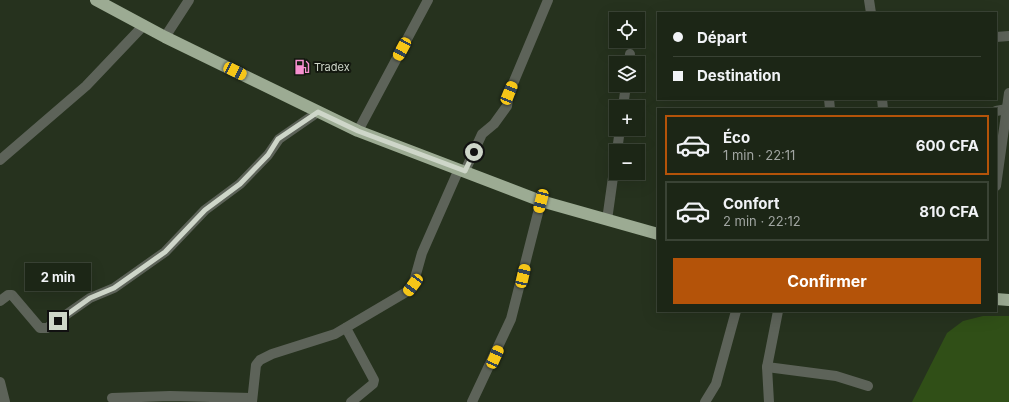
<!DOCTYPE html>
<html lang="fr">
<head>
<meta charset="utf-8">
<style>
	body { margin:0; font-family:Inter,sans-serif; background:#293223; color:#f1f3f6; height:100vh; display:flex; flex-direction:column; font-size:15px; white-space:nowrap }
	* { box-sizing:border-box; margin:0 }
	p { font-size:13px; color:#a0a5a1 }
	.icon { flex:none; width:22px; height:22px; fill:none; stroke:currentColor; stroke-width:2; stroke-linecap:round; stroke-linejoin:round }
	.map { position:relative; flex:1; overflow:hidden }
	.details { position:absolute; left:657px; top:108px; width:340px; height:204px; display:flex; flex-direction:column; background:#1c2616; border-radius:0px; box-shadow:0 4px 16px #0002,0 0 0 1px #3a4335 }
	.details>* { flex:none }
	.top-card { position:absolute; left:657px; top:12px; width:340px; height:88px; border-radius:0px; box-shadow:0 4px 16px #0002,0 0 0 1px #3a4335; display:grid; align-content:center; height:88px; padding:0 16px; background:#1c2616 }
	.fabs { position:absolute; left:609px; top:12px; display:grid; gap:8px }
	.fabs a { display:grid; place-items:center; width:36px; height:36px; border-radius:0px; background:#1c2616; box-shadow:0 4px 16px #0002,0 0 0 1px #3a4335; font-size:20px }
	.end { position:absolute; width:18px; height:18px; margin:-9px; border:5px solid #ced6c9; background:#111; box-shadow:0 0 0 2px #111 }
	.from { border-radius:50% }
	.bubble { position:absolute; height:28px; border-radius:0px; background:#1c2616; box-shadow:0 4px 16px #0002,0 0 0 1px #3a4335; font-size:13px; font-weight:700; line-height:28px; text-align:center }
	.car { position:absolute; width:12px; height:24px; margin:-12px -6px; border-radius:5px; box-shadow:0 0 3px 1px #0007; background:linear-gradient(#f5c518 24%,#345 0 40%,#f5c518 0 76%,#345 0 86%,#f5c518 0) }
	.top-card b { display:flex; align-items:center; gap:14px; height:38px; font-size:15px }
	.top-card b+b { border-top:1px solid #3a4335 }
	.top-card i { width:10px; height:10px; background:#f1f3f6 }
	ul { padding:7px 0 0; list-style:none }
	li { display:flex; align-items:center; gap:12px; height:60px; margin:0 8px 6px; padding:0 8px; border:2px solid #3a4335; border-radius:0px }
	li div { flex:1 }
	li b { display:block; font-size:15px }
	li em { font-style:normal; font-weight:700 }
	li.current { border-color:#b45309 }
	li>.icon { width:36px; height:36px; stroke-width:1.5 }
	.action { display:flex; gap:8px; margin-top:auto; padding:8px 16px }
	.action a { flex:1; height:46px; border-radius:0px; background:#b45309; color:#fff; font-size:16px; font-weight:700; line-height:46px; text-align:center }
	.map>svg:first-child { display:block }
	.green { fill:#304f17 }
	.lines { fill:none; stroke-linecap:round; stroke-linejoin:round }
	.minor { stroke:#5d6359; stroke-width:10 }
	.highway { stroke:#9cab93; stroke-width:12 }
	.route { stroke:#ced6c9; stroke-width:5 }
	.labels { text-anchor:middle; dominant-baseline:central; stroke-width:4; stroke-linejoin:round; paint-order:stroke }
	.poi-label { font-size:11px; fill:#ced6c9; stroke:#13180f; text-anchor:start }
</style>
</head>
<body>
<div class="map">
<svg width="1009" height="402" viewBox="0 0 1009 402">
	<rect width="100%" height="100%" fill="#26321e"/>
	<path class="green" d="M 983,316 L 1009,316 L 1009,402 L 912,402 L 947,333 L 963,321 Z"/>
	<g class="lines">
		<g class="minor">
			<path d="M 869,0 L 871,13"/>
			<path d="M 165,37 L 189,0"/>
			<path d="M 996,37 L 1009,36"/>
			<path d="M 629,63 L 630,54"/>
			<path d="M 829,99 L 830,109"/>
			<path d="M 882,99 L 883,109"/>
			<path d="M 623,107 L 626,85"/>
			<path d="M 996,111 L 1007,109"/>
			<path d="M 358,131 L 428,0"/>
			<path d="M 617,151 L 620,129"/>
			<path d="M 0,160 L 86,86 L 144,25"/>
			<path d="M 465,171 L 482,134 L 494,124 L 507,106 L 509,93 L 548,0"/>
			<path d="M 996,186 L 1009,93"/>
			<path d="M 607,220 L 616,156"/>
			<path d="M 0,301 L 8,295 L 12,295 L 40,328 L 47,328 L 90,298 L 114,288 L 165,252 L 205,210 L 240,184 L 268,155 L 279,139 L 318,112"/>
			<path d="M 346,328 L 374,380 L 373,384 L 351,402"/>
			<path d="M 767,367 L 836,376 L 868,386"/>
			<path d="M 0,382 L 5,402"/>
			<path d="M 112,398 L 170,396 L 252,398"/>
			<path d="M 252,402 L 256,365 L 260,360 L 272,354 L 335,334 L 408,291 L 413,285 L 422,253 L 459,169"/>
			<path d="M 472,402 L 511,319 L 541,201"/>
			<path d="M 705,402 L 716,384 L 736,311"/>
			<path d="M 769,402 L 767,367 L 778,311"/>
		</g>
		<g class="highway">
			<path d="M 96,0 L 165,37 L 358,131 L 541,201 L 658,234"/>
			<path d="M 996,299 L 1009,300"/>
		</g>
	</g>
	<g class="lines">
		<path class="route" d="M 58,321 L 90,298 L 114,288 L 165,252 L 205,210 L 240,184 L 268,155 L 278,139 L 318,112 L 358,131 L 465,171 L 474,152"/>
	</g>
	<defs>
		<g id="fuel-bare" transform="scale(1.2)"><path d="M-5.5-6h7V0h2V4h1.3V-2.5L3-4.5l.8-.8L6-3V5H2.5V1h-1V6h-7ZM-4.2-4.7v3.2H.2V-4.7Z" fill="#f690cf" stroke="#13180f" stroke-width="2.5" paint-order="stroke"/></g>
	</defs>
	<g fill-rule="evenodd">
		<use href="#fuel-bare" x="302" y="67"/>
	</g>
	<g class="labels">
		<g class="poi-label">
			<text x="314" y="67">Tradex</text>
		</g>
	</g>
</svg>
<div class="fabs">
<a><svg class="icon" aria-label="locate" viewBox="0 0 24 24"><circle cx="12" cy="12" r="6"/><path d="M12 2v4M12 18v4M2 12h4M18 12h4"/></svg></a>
<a><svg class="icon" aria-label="layers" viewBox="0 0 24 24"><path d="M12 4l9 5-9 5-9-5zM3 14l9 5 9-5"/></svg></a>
<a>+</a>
<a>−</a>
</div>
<i class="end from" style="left:474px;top:152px"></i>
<i class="end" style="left:58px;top:321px"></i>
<div class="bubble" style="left:25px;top:263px;width:66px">2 min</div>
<i class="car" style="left:402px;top:49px;rotate:208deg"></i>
<i class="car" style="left:235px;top:71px;rotate:116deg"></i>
<i class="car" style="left:509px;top:93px;rotate:22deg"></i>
<i class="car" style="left:541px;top:201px;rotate:194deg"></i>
<i class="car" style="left:523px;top:276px;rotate:13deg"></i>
<i class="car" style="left:413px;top:285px;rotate:217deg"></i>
<i class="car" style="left:495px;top:357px;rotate:24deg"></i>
<div class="top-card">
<b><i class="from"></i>Départ</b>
<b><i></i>Destination</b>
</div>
<section class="details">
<ul>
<li class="current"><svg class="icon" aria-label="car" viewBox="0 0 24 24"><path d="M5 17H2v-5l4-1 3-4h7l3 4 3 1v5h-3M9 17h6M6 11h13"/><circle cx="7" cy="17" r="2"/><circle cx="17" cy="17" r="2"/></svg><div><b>Éco</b><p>1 min · 22:11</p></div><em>600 CFA</em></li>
<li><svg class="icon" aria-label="car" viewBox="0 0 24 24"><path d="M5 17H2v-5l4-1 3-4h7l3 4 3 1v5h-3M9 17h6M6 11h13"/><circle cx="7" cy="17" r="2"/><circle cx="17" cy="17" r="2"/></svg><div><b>Confort</b><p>2 min · 22:12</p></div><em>810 CFA</em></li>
</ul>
<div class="action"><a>Confirmer</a></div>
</section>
</div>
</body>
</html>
